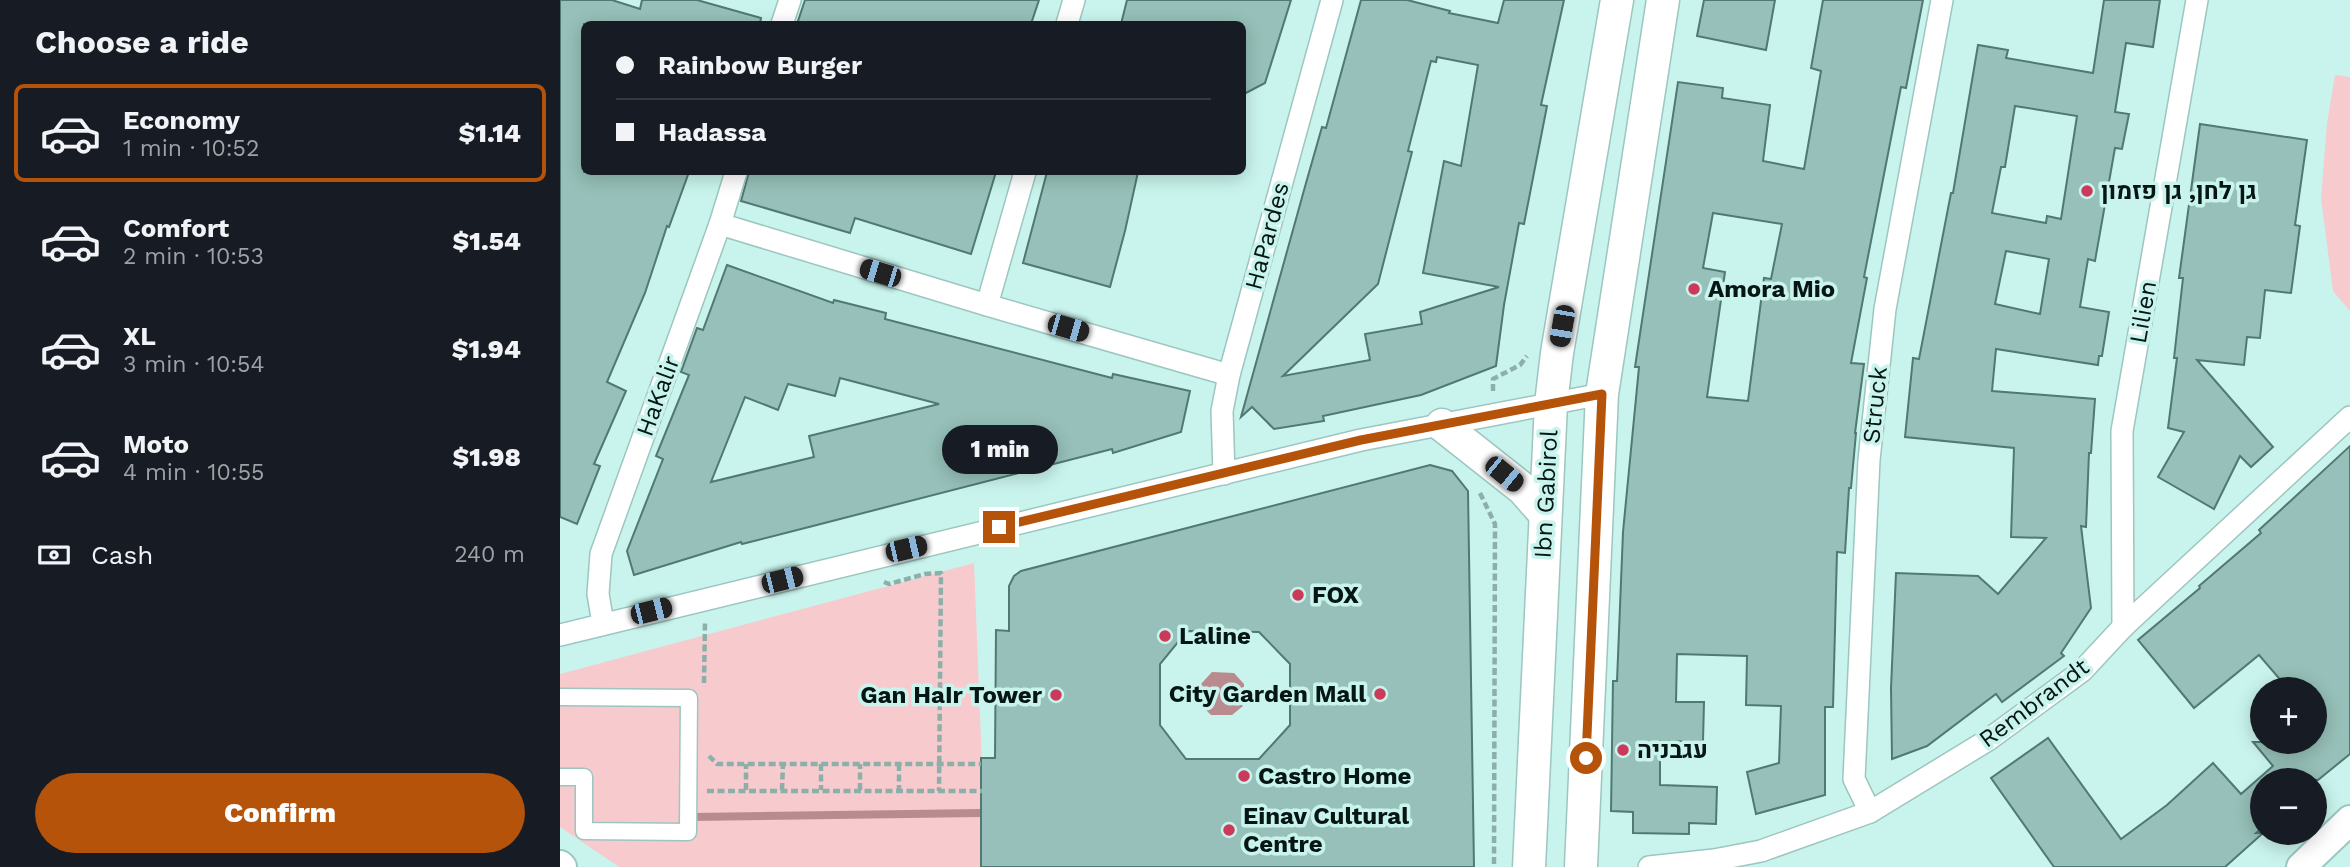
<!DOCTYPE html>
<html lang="en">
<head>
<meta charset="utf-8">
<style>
	body { margin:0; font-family:"Work Sans",Heebo,sans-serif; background:#242831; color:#f1f3f6; height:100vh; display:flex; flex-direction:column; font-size:26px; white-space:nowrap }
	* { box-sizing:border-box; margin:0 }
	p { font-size:23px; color:#9ea1a6 }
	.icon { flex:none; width:38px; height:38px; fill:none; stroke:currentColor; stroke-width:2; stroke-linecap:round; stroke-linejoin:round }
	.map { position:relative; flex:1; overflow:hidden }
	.sheet { display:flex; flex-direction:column; background:#171b24; width:560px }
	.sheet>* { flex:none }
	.hud { position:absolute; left:21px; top:21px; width:665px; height:154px; border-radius:10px; box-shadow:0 4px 18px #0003; display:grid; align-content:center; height:154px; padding:0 35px; background:#171b24 }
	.buttons { position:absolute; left:1690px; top:677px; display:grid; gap:14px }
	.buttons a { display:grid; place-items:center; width:77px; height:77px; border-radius:50%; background:#171b24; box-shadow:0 4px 18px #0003; font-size:35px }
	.end { position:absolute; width:32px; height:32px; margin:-16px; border:9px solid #b45309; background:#fff; box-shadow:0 0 0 4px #fff }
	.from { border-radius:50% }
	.bubble { position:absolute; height:49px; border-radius:24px; background:#171b24; box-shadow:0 4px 18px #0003; font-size:23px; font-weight:800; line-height:49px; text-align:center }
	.car { position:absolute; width:21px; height:42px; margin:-21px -10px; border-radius:9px; box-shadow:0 0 5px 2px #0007; background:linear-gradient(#222 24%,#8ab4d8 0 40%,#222 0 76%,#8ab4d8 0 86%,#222 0) }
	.hud b { display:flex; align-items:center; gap:24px; height:66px; font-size:26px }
	.hud b+b { border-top:2px solid #363941 }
	.hud i { width:18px; height:18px; background:#f1f3f6 }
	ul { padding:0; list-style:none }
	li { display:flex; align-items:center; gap:21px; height:98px; margin:0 14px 10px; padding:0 21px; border:4px solid transparent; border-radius:10px }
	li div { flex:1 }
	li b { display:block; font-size:26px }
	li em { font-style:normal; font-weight:800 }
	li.on { border-color:#b45309 }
	li>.icon { width:63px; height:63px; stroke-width:1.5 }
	h2 { padding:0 35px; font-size:32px; line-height:84px }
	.pay { display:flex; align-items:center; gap:18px; height:77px; padding:0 35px; font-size:26px }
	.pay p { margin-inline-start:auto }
	.cta { display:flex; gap:14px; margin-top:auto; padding:14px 35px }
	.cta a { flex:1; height:80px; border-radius:42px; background:#b45309; color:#fff; font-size:28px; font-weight:800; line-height:80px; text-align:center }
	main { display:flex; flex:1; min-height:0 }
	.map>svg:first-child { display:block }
	.green { fill:#f7cbce }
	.water { fill:#b98b8f }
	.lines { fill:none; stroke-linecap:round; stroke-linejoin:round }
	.stream { stroke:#b98b8f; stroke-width:8 }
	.building { fill:#96c0b9; stroke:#517872; stroke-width:2; fill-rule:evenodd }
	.pedestrian-casing { stroke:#9cc6bf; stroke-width:19 }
	.minor-casing { stroke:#9cc6bf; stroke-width:24 }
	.tertiary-casing { stroke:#9cc6bf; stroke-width:32 }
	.secondary-casing { stroke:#9cc6bf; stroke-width:35 }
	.path { stroke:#8cafa9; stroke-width:4.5; stroke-dasharray:7 3.5; stroke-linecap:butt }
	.pedestrian { stroke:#fff; stroke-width:16 }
	.minor { stroke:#fff; stroke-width:21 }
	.tertiary { stroke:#fff; stroke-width:28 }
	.secondary { stroke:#fff; stroke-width:32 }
	.route { stroke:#b45309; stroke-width:9 }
	.poi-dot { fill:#cb3b59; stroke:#c9f4ed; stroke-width:2.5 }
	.labels { text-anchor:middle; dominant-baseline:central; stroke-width:7; stroke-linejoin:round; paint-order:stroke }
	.poi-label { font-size:24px; font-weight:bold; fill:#061614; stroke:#c9f4ed; text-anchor:start }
	.street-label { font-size:24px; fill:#061614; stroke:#c9f4ed }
</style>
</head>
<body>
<main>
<section class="sheet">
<h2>Choose a ride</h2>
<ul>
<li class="on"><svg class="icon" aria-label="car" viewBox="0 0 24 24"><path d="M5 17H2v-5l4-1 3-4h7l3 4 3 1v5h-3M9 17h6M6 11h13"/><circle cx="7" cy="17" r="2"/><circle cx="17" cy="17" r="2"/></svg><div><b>Economy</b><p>1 min · 10:52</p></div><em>$1.14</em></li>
<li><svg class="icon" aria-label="car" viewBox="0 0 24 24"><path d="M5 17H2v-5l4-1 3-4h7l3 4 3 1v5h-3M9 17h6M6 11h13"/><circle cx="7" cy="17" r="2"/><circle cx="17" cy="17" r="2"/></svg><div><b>Comfort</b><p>2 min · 10:53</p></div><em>$1.54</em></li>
<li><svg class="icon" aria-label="car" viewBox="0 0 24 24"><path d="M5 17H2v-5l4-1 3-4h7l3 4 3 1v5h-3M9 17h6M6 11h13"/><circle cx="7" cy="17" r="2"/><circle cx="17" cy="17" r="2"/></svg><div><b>XL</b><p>3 min · 10:54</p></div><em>$1.94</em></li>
<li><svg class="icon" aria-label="car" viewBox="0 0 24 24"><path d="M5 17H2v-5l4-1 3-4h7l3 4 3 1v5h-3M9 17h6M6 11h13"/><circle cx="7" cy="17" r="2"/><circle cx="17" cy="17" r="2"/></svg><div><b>Moto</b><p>4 min · 10:55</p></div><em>$1.98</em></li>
</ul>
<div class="pay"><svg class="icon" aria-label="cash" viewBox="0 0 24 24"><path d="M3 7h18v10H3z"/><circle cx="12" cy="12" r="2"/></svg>Cash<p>240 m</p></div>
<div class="cta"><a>Confirm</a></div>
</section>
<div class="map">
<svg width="1790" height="867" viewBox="0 0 1790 867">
	<rect width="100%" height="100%" fill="#c9f4ed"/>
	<g class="green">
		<path d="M 1775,75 L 1790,77 L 1790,311 L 1773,291 L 1761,198 L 1767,123 Z"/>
		<path d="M 414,563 L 426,867 L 59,867 L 0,827 L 0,674 Z"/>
	</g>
	<path class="water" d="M 652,672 L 674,673 L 684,684 L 684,688 L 690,688 L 690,701 L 683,702 L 683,706 L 672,715 L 651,715 L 641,705 L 641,684 Z"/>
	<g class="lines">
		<path class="stream" d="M 131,817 L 421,813"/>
	</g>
	<g class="building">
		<path d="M 0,0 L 52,0 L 80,9 L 82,0 L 137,0 L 201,18 L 200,24 L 24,24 L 24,172 L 129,172 L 109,227 L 107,226 L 85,293 L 47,382 L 66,391 L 34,464 L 40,466 L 17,524 L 0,517 Z"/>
		<path d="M 245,0 L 479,0 L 471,24 L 237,24 Z"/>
		<path d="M 567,0 L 731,0 L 705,83 L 682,95 L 682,24 L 561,24 Z"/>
		<path d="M 801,0 L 847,0 L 890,11 L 889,13 L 938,23 L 944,0 L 1004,0 L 981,105 L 987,106 L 964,224 L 959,223 L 944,305 L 936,366 L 861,395 L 763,416 L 764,421 L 714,429 L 692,407 L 681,417 L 746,183 L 762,127 L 766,128 ZM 877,57 L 918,65 L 901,166 L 884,161 L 863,273 L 939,287 L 860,312 L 862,324 L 805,334 L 810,360 L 723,376 L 818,284 L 852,152 L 848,151 L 871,61 L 876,62 Z"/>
		<path d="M 1144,0 L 1215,0 L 1206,50 L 1137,36 Z"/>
		<path d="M 1263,0 L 1363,0 L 1346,88 L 1341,87 L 1304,277 L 1307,278 L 1291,363 L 1304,364 L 1295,433 L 1296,433 L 1291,488 L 1289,488 L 1285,553 L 1277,552 L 1273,707 L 1265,707 L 1265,795 L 1196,814 L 1187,772 L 1219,763 L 1221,706 L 1186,705 L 1187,656 L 1117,654 L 1116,702 L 1144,702 L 1143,742 L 1100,741 L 1100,785 L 1157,787 L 1156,824 L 1129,823 L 1129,834 L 1073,833 L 1073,812 L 1051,811 L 1053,681 L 1057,681 L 1063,532 L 1079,367 L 1075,367 L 1118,82 L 1163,88 L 1162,98 L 1210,105 L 1203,161 L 1244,169 L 1261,71 L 1251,68 ZM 1153,213 L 1222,224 L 1211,279 L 1204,278 L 1188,401 L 1147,397 L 1165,272 L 1143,268 Z"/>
		<path d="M 1544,0 L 1600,0 L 1593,47 L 1566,43 L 1555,112 L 1569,114 L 1562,149 L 1555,148 L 1535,261 L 1528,259 L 1520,307 L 1549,312 L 1542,356 L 1539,356 L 1538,365 L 1436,349 L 1432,391 L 1535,399 L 1531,453 L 1529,453 L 1526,527 L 1521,526 L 1531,608 L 1501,653 L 1504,656 L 1442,702 L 1436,694 L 1367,746 L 1332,759 L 1331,688 L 1336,573 L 1418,576 L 1438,594 L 1486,538 L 1451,537 L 1454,448 L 1345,437 L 1353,358 L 1359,359 L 1391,193 L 1393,193 L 1418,45 L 1448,50 L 1446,58 L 1533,73 ZM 1455,106 L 1517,116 L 1501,219 L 1487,216 L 1486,223 L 1432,213 L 1441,167 L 1445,167 ZM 1446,251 L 1489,259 L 1480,314 L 1435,304 Z"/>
		<path d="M 1640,124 L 1747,140 L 1735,225 L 1740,226 L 1731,293 L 1705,290 L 1700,338 L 1687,337 L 1684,365 L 1637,360 L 1713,447 L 1691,467 L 1680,456 L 1654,509 L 1598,477 L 1624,432 L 1608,428 L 1617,358 L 1614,358 L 1623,278 L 1619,278 Z"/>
		<path d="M 189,172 L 436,172 L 411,254 L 295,218 L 290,233 L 181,201 Z"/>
		<path d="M 487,172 L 578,172 L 565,231 L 550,287 L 463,263 Z"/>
		<path d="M 167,265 L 273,303 L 274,300 L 326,313 L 325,319 L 552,378 L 553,374 L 630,391 L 621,432 L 553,453 L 552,449 L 249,527 L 182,544 L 181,542 L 74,575 L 67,551 L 103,459 L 96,456 L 129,375 L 121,372 L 137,328 L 143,330 ZM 280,378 L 379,404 L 249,436 L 254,457 L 151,482 L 185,397 L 218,410 L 228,384 L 275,396 Z"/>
		<path d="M 1790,446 L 1790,754 L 1758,780 L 1703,780 L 1703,827 L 1696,833 L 1703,833 L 1665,867 L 1494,867 L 1431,778 L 1488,738 L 1561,839 L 1607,805 L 1653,763 L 1681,794 L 1713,766 L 1693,742 L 1755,742 L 1755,690 L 1729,690 L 1699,655 L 1634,708 L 1578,640 L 1640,588 L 1639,586 L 1701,533 L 1699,530 Z"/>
		<path d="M 870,465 L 892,471 L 908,491 L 914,867 L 421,867 L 421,758 L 435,758 L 436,630 L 449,631 L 449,586 L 454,576 L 461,571 ZM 627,631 L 699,632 L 730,664 L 730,725 L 699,759 L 626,759 L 600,725 L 600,664 Z"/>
	</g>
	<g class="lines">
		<g class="pedestrian-casing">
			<path id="pedestrian" d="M 0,697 L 129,698 L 128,832 L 24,831 L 24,777 L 0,777"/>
		</g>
		<g class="minor-casing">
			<g id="minor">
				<path d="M 222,24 L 230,0"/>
				<path d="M 507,24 L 514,0"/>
				<path d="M 160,224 L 427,305 L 669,375"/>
				<path d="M 427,305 L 465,172"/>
				<path d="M 664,474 L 662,411 L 669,375 L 772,0"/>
				<path d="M 43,623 L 38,594 L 41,554 L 160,224 L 176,172"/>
				<path d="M 1563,627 L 1562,431 L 1637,0"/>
				<path d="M 0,635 L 801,440 L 1042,394"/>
				<path d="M 1310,812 L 1294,779 L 1309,460 L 1325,309 L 1382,0"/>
				<path d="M 1089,867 L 1154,860 L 1201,851 L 1310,812 L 1428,740 L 1522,671 L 1563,627 L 1790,417"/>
			</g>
		</g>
		<g class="tertiary-casing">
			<g id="tertiary">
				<path d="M 0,865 L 2,867"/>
				<path d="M 1741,867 L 1790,820"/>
			</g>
		</g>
		<g class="secondary-casing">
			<g id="secondary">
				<path d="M 882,425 L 963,489 L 985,514"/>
				<path d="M 969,867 L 991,404 L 997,353 L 1057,0"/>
				<path d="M 1021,867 L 1042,394 L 1103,0"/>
			</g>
		</g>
		<g class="path">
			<path d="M 933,391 L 933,379 L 960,365 L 967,356"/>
			<path d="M 920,493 L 935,524 L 934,867"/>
			<path d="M 324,582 L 329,584 L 365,574 L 381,573 L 379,791"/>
			<path d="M 144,683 L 145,622"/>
			<path d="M 149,756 L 157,764 L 421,764"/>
			<path d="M 261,764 L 261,790"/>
			<path d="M 339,764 L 339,791"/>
			<path d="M 186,790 L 186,764"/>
			<path d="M 222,790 L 223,764"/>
			<path d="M 300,790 L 300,764"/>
			<path d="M 147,791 L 422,791"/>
		</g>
		<use href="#pedestrian" class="pedestrian"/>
		<use href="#minor" class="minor"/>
		<use href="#tertiary" class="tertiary"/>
		<use href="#secondary" class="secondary"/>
	</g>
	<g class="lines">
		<path class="route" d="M 439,527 L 801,440 L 1042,394 L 1026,758"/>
	</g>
	<g class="poi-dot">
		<circle cx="1527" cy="191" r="7"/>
		<circle cx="1134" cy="289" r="7"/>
		<circle cx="738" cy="595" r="7"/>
		<circle cx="605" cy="636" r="7"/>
		<circle cx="820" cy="694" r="7"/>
		<circle cx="496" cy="695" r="7"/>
		<circle cx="1063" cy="750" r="7"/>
		<circle cx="684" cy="776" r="7"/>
		<circle cx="669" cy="830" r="7"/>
	</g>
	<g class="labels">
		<g class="poi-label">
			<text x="1541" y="191">גן לחן, גן פזמון</text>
			<text x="1148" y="289">Amora Mio</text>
			<text x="752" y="595">FOX</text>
			<text x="619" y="636">Laline</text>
			<text x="806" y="694" text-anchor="end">City Garden Mall</text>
			<text x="482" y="695" text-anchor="end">Gan HaIr Tower</text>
			<text x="1077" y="750">עגבניה</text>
			<text x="698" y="776">Castro Home</text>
			<text x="683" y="816">Einav Cultural<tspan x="683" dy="28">Centre</tspan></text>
		</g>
		<g class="street-label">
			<text transform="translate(707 236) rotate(-75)">HaPardes</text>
			<text transform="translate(1583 312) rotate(-80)">Lilien</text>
			<text transform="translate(98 396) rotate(-70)">HaKalir</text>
			<text transform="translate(1315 405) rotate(-84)">Struck</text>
			<text transform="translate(986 494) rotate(-87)">Ibn Gabirol</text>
			<text transform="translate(1474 703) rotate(-37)">Rembrandt</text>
		</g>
	</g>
</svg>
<div class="buttons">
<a>+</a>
<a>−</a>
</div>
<i class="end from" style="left:1026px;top:758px"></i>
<i class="end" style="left:439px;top:527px"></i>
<div class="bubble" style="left:382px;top:425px;width:116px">1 min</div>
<i class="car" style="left:320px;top:273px;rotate:287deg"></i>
<i class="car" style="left:1002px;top:326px;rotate:190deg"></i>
<i class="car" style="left:508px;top:328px;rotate:106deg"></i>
<i class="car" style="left:944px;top:474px;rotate:129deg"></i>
<i class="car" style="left:346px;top:549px;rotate:77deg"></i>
<i class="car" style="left:222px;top:580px;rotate:76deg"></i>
<i class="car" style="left:91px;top:611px;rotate:76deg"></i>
<div class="hud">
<b><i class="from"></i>Rainbow Burger</b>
<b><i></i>Hadassa</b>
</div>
</div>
</main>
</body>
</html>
